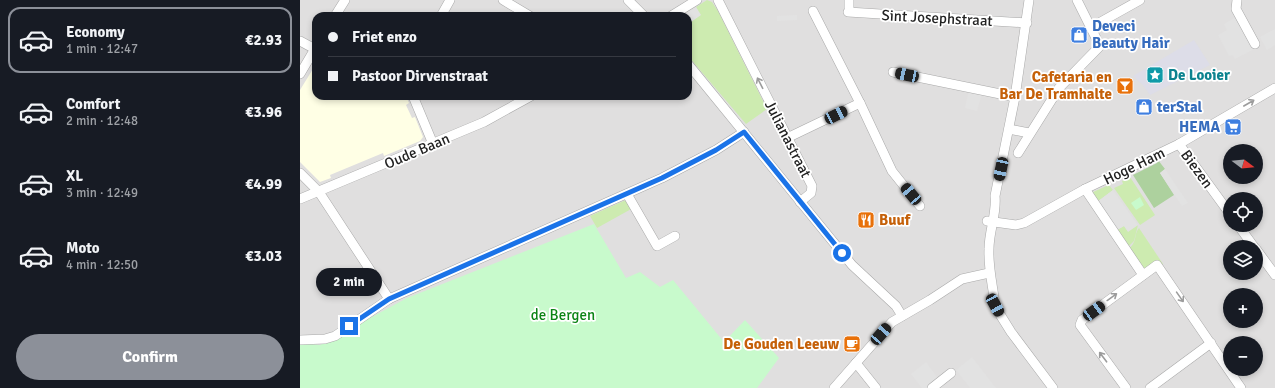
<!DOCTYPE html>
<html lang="en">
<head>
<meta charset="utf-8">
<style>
	body { margin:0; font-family:Signika,sans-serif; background:#242831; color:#f1f3f6; height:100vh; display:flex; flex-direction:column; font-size:15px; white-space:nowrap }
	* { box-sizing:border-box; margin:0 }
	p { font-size:13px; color:#9ea1a6 }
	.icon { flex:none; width:22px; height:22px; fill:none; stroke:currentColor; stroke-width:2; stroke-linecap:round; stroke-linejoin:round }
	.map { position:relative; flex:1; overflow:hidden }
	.sheet { display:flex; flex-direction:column; background:#171b24; width:300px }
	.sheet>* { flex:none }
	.top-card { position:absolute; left:12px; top:12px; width:380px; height:88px; border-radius:12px; box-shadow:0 2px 6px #0003; display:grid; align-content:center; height:88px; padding:0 16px; background:#171b24 }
	.needle { width:26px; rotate:106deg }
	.controls { position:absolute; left:923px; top:144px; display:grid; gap:8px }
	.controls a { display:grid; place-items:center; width:40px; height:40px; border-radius:50%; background:#171b24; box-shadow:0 2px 6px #0003; font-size:20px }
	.end { position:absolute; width:18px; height:18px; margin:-9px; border:5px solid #1a73e8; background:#fff; box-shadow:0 0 0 2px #fff }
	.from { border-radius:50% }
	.bubble { position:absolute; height:28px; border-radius:14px; background:#171b24; box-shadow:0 2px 6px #0003; font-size:13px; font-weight:700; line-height:28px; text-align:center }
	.car { position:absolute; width:12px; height:24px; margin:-12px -6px; border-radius:5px; box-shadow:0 0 3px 1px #0007; background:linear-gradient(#222 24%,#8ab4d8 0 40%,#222 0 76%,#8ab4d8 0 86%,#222 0) }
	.top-card b { display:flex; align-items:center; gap:14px; height:38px; font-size:15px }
	.top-card b+b { border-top:1px solid #363941 }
	.top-card i { width:10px; height:10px; background:#f1f3f6 }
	ul { padding:7px 0 0; list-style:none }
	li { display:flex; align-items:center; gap:12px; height:66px; margin:0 8px 6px; padding:0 8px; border:2px solid transparent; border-radius:12px }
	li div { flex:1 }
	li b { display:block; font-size:15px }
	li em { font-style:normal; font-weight:700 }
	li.on { border-color:#8c9099 }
	li>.icon { width:36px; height:36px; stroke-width:1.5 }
	.button { display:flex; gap:8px; margin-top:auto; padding:8px 16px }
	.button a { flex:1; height:46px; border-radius:24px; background:#8c9099; color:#fff; font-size:16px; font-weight:700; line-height:46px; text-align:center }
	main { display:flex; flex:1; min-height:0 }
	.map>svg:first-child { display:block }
	.residential { fill:#e0dfdf; fill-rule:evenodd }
	.education { fill:#ffffe5 }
	.grass { fill:#cdebb0 }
	.forest { fill:#add19e }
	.park { fill:#c8facc }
	.parking { fill:#e2e2e2 }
	.plaza { fill:#dddde8 }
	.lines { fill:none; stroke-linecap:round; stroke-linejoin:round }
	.minor-casing { stroke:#a9a9a9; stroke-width:10 }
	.minor { stroke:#fff; stroke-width:9 }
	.oneway { stroke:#9c9c9c }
	.route { stroke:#1a73e8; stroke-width:5 }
	.labels { text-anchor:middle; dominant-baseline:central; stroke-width:3.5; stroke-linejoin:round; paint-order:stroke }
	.street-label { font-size:15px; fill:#222; stroke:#fff }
	.shop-label { font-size:15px; font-weight:bold; fill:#366cbe; stroke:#fff; text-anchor:start }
	.culture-label { font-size:15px; font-weight:bold; fill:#0d838f; stroke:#fff; text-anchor:start }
	.food-label { font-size:15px; font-weight:bold; fill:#c56008; stroke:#fff; text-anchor:end }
	.park-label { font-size:15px; fill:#0c8416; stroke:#fff }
</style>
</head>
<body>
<main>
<section class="sheet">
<ul>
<li class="on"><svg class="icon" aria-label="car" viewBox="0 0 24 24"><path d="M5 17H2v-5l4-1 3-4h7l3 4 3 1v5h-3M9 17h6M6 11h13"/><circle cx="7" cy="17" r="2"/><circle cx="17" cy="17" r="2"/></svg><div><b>Economy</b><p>1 min · 12:47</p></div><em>€2.93</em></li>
<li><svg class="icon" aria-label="car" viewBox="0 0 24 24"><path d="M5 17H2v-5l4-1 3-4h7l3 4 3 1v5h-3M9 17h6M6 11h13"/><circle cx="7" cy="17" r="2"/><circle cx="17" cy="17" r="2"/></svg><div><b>Comfort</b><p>2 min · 12:48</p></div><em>€3.96</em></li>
<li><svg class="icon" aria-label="car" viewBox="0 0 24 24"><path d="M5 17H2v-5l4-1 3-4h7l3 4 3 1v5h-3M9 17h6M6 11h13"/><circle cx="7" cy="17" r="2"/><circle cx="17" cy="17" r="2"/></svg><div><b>XL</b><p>3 min · 12:49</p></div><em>€4.99</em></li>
<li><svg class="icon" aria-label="car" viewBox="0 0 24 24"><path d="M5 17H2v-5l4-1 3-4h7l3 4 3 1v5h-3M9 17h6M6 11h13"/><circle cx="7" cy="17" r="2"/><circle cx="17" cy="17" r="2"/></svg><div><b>Moto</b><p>4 min · 12:50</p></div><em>€3.03</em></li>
</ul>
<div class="button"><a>Confirm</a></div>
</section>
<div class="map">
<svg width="975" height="388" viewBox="0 0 975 388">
	<rect width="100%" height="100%" fill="#f2efe9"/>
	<path class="residential" d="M 0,0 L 975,0 L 975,388 L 0,388 ZM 16,16 L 388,16 L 388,96 L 16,96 ZM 930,151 L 956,151 L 956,177 L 930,177 ZM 930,199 L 956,199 L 956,225 L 930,225 ZM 930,247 L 956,247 L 956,273 L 930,273 ZM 930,295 L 956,295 L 956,321 L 930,321 ZM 930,343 L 956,343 L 956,369 L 930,369 Z"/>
	<path class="education" d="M 16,64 L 16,96 L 106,96 L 109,103 L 106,105 L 112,118 L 115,117 L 123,137 L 120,141 L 84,156 L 83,153 L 30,175 L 31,178 L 20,182 L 0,162 L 0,90 Z"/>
	<g class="grass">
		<path d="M 407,0 L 412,2 L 418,11 L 467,109 L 446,124 L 388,56 L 388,24 L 400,15 L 396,7 Z"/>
		<path d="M 830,177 L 855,215 L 840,225 L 814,188 L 823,184 L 822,181 Z"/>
		<path d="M 809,185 L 813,190 L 797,202 L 793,192 Z"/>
		<path d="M 328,199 L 333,208 L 297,228 L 290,216 Z"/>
		<path d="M 838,225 L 834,241 L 827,248 L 817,230 L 824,226 L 828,231 Z"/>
		<path d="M 839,228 L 863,264 C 858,267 851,267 845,270 L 829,249 C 838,240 833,236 839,228 Z"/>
	</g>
	<path class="forest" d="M 858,160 L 865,169 L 860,173 L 874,195 L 854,208 L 833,175 L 857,163 Z"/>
	<g class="park">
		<path d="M 840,197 L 844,205 L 836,210 L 831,203 Z"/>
		<path d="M 294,224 L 326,278 L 340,272 L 360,287 L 373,280 L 424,342 L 445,320 L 479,358 L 457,388 L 0,388 L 0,343 L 20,345 L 107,298 Z"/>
	</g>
	<g class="parking">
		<path d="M 396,7 L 401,15 L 388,24 L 388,16 L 384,16 Z"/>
		<path d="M 941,14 L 958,47 L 935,59 L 933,55 L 929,56 L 918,35 L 927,30 L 924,24 Z"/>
		<path d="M 497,15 L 497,20 L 477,21 L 477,16 Z"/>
		<path d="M 975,29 L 975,45 L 967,50 L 960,37 Z"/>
		<path d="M 669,90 L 682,93 L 677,111 L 665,108 Z"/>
		<path d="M 865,169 L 888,203 L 882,206 L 860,173 Z"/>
		<path d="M 813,190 L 838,225 L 828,232 L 824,226 L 817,230 L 797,202 Z"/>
		<path d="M 672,357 L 696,388 L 670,388 L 656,370 Z"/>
		<path d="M 626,362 L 639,380 L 628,388 L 622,388 L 611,374 Z"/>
	</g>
	<path class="plaza" d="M 894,40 L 910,65 L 850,95 L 843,85 L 833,76 Z"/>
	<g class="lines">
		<g class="minor-casing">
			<g id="minor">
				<path d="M 203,0 L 230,16"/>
				<path d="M 328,0 L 344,16"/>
				<path d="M 418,0 L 512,186 L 511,193 L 500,202"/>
				<path d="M 937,0 L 936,9 L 955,44"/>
				<path d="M 549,8 L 549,0"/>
				<path d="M 513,11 L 560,103 L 592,171 L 620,206"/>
				<path d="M 548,12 L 727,23"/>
				<path d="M 35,16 L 45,0"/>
				<path d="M 141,16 L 150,0"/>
				<path d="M 371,16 L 397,0"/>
				<path d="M 790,28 L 840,0"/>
				<path d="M 0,41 L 15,49"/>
				<path d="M 388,64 L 552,265 L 596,306 L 602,316"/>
				<path d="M 593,72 L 715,97"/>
				<path d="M 0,74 L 16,47"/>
				<path d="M 113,96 L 133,144"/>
				<path d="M 709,129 L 729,133"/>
				<path d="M 487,138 L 560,103"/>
				<path d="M 879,144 L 930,214"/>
				<path d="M 718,153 L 759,88 L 800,46 L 777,0"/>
				<path d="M 0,173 L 19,192 L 89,299"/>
				<path d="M 785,189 L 843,275"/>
				<path d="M 327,194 L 357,246 L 375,236"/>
				<path d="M 0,199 L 184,122 L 231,96"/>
				<path d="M 687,221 L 716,225 L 724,223 L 785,189 L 879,144 L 975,88"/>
				<path d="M 938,225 L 954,247"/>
				<path d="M 956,249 L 975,275"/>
				<path d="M 691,300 L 711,332 L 753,388"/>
				<path d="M 695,305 C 693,286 688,268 689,249 C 689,230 697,214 695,196 L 715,97 L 729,0"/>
				<path d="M 0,340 L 25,339 L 35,336 L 89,299 L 362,178 L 416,150 L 444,132"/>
				<path d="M 556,363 L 576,388"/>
				<path d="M 534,388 L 592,322 L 630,300 L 662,279 L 689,273"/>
				<path d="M 632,388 L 651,373"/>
				<path d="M 826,388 L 780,325 L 782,320 L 857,265 L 941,388"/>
				<path d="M 850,388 L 911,343"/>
			</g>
		</g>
		<use href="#minor" class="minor"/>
	</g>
	<defs><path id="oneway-shaft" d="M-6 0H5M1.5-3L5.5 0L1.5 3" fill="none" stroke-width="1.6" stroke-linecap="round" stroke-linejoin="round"/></defs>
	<g class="oneway">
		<use href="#oneway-shaft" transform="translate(460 83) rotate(-117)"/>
		<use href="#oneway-shaft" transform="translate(949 103) rotate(-30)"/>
		<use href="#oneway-shaft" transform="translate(812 297) rotate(-36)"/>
		<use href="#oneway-shaft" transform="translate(880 297) rotate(55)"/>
		<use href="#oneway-shaft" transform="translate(803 357) rotate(-127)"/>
	</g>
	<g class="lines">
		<path class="route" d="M 49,326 L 89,299 L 362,178 L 416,150 L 444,132 L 542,253"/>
	</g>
	<defs>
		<g id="shop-square" transform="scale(0.9)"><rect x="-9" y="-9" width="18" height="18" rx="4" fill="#3f7fe0" stroke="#fff"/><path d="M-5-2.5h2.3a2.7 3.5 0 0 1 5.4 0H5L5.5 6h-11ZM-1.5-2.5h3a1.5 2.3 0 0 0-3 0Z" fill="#fff"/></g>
		<g id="sight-square" transform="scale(0.9)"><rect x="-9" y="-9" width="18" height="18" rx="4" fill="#0f9aa8" stroke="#fff"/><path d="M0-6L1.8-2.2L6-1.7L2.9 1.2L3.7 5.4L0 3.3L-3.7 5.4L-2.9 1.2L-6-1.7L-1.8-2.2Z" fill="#fff"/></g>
		<g id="bar-square" transform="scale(0.9)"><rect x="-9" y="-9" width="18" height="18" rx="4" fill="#e8710a" stroke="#fff"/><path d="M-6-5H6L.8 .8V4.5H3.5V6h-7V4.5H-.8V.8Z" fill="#fff"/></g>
		<g id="supermarket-square" transform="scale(0.9)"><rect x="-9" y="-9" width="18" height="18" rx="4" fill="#3f7fe0" stroke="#fff"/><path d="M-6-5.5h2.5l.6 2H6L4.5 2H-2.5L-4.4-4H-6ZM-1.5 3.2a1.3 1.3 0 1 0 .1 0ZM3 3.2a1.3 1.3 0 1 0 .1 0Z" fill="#fff"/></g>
		<g id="restaurant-square" transform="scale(0.9)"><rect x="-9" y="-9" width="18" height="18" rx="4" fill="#e8710a" stroke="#fff"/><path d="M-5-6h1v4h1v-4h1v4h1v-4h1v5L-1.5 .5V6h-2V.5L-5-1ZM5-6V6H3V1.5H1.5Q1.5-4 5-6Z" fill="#fff"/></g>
		<g id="cafe-square" transform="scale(0.9)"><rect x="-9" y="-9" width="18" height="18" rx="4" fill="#e8710a" stroke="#fff"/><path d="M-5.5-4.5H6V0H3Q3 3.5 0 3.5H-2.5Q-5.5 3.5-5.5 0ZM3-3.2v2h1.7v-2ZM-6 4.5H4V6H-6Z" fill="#fff"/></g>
	</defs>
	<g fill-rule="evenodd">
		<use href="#shop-square" x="779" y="35"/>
		<use href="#sight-square" x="855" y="75"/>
		<use href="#bar-square" x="825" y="86"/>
		<use href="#shop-square" x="844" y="107"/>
		<use href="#supermarket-square" x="933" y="127"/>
		<use href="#restaurant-square" x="566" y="220"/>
		<use href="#cafe-square" x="552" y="344"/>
	</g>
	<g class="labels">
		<g class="street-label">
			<text transform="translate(637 18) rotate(3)">Sint Josephstraat</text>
			<text transform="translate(488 139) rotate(63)">Julianastraat</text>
			<text transform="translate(117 151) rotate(-23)">Oude Baan</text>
			<text transform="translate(834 166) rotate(-26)">Hoge Ham</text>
			<text transform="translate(897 169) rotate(54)">Biezen</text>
		</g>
		<g class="shop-label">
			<text x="792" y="26">Deveci<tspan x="792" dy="17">Beauty Hair</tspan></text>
			<text x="857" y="107">terStal</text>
			<text x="920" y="127" text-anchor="end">HEMA</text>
		</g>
		<g class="culture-label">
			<text x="868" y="75">De Looier</text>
		</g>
		<g class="food-label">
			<text x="812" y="77">Cafetaria en<tspan x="812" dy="17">Bar De Tramhalte</tspan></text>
			<text x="579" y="220" text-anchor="start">Buuf</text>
			<text x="539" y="344">De Gouden Leeuw</text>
		</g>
		<g class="park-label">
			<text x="263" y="315">de Bergen</text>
		</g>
	</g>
</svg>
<div class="controls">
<a><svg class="needle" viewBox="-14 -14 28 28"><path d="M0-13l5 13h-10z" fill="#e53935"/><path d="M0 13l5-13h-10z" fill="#9ea1a6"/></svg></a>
<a><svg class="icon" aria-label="locate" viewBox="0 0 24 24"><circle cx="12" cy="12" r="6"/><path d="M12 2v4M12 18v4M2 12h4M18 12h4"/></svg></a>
<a><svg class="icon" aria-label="layers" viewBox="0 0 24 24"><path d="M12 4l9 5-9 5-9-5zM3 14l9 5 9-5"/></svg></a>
<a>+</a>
<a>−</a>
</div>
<i class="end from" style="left:542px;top:253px"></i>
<i class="end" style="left:49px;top:326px"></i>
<div class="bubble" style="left:16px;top:268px;width:66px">2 min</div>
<i class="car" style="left:607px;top:75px;rotate:282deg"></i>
<i class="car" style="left:536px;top:115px;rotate:64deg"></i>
<i class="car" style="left:701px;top:169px;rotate:192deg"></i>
<i class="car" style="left:611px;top:194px;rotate:320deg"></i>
<i class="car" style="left:695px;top:305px;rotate:152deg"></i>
<i class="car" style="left:794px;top:311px;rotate:54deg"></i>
<i class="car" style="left:581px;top:334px;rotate:41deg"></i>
<div class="top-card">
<b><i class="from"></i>Friet enzo</b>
<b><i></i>Pastoor Dirvenstraat</b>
</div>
</div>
</main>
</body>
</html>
